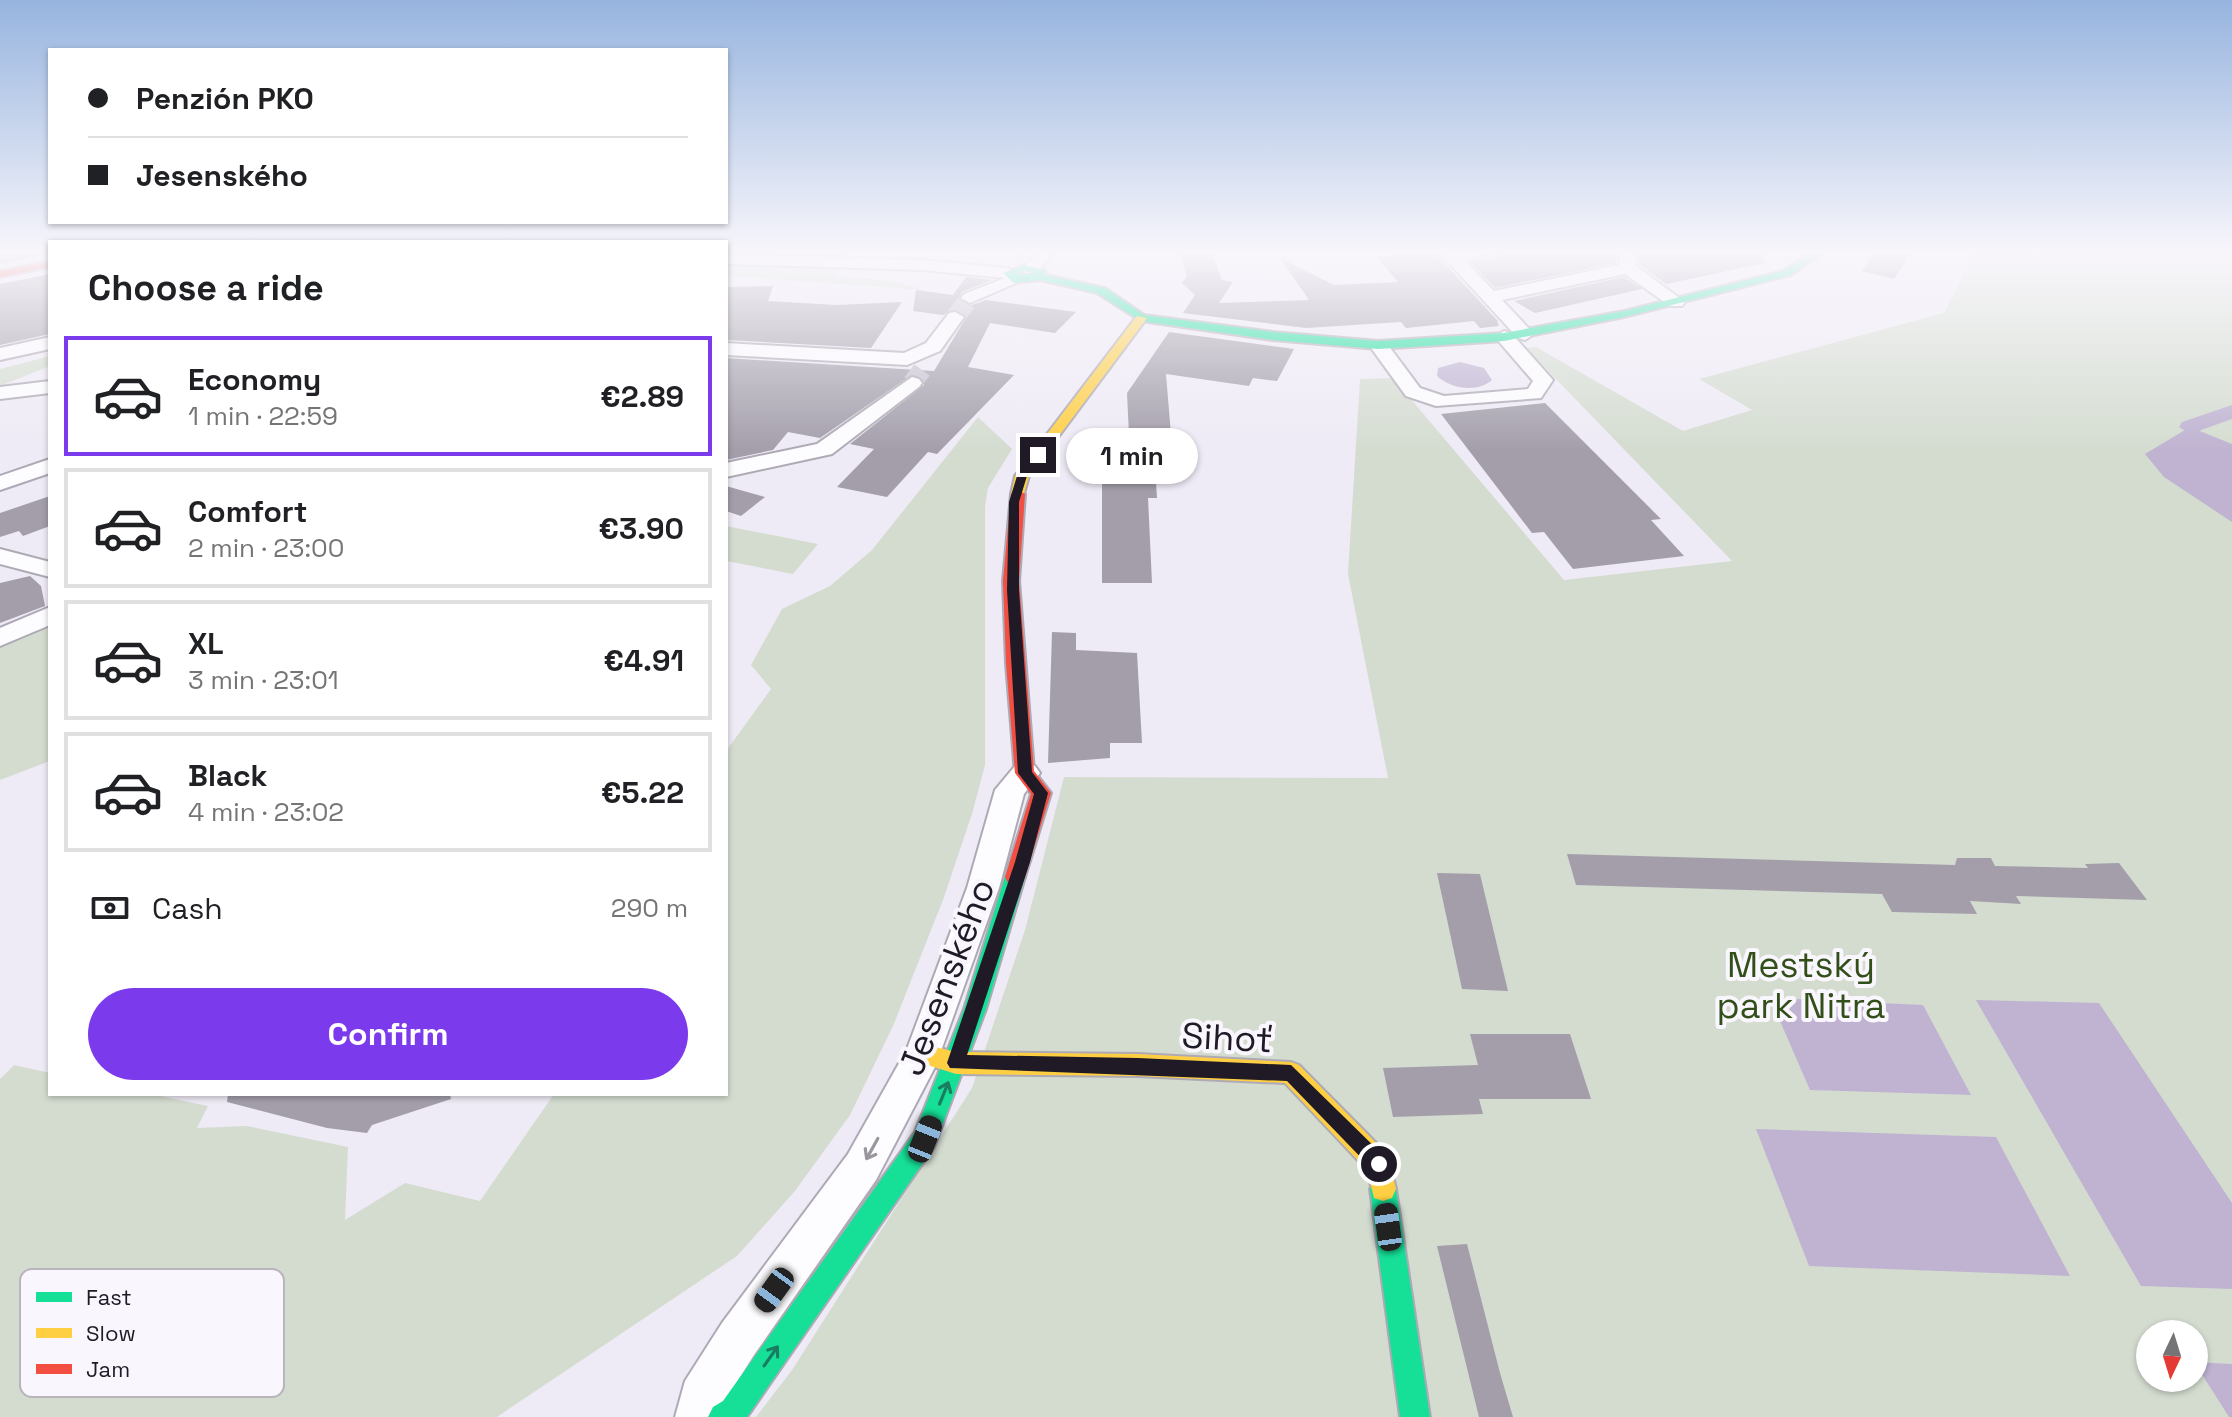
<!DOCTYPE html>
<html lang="en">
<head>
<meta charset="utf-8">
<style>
	body { margin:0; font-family:"Space Grotesk",sans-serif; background:#f6f6f6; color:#202124; height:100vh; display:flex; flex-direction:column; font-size:30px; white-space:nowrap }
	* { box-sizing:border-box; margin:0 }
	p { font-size:26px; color:#757577 }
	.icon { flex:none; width:44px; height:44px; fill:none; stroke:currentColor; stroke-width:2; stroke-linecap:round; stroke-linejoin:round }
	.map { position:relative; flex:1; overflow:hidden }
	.drawer { position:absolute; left:48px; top:240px; width:680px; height:856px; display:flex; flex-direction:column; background:#fff; border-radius:0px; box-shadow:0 2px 6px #0004 }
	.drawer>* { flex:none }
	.hud { position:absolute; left:48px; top:48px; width:680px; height:176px; border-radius:0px; box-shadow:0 2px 6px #0004; display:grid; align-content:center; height:176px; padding:0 40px; background:#fff }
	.needle { width:52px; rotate:184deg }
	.tools { position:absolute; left:2136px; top:1320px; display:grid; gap:16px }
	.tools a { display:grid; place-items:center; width:72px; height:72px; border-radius:50%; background:#fff; box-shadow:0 2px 6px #0004; font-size:40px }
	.end { position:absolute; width:36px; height:36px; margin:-18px; border:10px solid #1f1a26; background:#fff; box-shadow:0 0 0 4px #fff }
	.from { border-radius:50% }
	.bubble { position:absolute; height:56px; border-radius:28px; background:#fff; box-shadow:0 2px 6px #0004; font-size:26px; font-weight:700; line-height:56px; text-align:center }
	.car { position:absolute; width:24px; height:48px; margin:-24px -12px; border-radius:10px; box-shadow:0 0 6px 2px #0007; background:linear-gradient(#222 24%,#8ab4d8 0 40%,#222 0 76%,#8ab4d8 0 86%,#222 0) }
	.hud b { display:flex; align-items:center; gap:28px; height:76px; font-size:30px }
	.hud b+b { border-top:2px solid #e0e0e0 }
	.hud i { width:20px; height:20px; background:#202124 }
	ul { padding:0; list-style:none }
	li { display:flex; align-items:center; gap:24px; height:120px; margin:0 16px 12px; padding:0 24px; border:4px solid #e0e0e0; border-radius:0px }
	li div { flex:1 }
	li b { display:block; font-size:30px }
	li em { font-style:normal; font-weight:700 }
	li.current { border-color:#7c3aed }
	li>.icon { width:72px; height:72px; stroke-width:1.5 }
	h2 { padding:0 40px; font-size:36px; line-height:96px }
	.pay { display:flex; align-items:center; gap:20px; height:88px; padding:0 40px; font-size:30px }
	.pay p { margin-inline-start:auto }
	.button { display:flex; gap:16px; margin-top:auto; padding:16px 40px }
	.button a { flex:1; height:92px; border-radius:48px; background:#7c3aed; color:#fff; font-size:32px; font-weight:700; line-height:92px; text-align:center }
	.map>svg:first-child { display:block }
	.green { fill:#d4dcd0; fill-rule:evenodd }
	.water { fill:#bfb3d1 }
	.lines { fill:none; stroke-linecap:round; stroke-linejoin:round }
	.canal { fill:#bfb3d1; fill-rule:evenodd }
	.building { fill:#a39eaa }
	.street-tunnel { stroke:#c5c1cc; stroke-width:19; stroke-dasharray:19 9; stroke-linecap:butt }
	.street-casing { stroke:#aeaab5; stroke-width:4 }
	.fast-casing { stroke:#aeaab5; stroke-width:4 }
	.slow-casing { stroke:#aeaab5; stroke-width:4 }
	.jam-casing { stroke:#aeaab5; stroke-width:4 }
	.street { fill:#fdfcfe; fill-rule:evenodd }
	.fast { fill:#16e098; fill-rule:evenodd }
	.slow { fill:#ffcf43; fill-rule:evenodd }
	.jam { fill:#f24e42; fill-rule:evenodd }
	.oneway { stroke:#1a7d5f }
	.oneway2 { stroke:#99969d }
	.route { fill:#1f1a26 }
	.labels { text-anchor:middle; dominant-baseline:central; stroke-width:8; stroke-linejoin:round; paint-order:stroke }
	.near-park-label { font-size:36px; fill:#324f19; stroke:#f9f6fd }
	.near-street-label { font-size:36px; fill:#1f1a26; stroke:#f9f6fd }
	.key { fill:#f9f6fd; stroke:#b8b4bc; stroke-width:2 }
	.key-label { font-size:22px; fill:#1f1a26 }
</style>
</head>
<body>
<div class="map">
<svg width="2232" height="1417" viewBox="0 0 2232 1417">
	<rect width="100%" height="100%" fill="#efebf6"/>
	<g class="green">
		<path d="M 1975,252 L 2232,252 L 2232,1417 L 756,1417 L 792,1370 L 972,1088 L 1025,930 L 1064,777 L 1388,778 L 1348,574 L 1360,379 L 1393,378 L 1564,580 L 1732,561 L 1526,348 L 1536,347 L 1683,431 L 1752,410 L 1699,379 L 1944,313 ZM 2150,1334 L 2194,1334 L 2194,1378 L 2150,1378 Z"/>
		<path d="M 726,265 L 841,268 L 837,276 L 894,281 L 924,290 L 726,276 Z"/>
		<path d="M 50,356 L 50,366 L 0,386 L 0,369 Z"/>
		<path d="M 978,417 L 1012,449 L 988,488 L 985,506 L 985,765 L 972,814 L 943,900 L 893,1026 L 850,1115 L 795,1191 L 737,1256 L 497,1417 L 0,1417 L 0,1079 L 14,1065 L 50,1073 L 50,1094 L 150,1094 L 208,1106 L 197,1128 L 247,1126 L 348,1147 L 345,1220 L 405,1183 L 480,1201 L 554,1094 L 726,1094 L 726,751 L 771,689 L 751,665 L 782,609 L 830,586 L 872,550 Z"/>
		<path d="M 726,527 L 726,526 L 818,544 L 793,574 L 726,561 Z"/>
		<path d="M 50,618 L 50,761 L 0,780 L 0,643 Z"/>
	</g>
	<g class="water">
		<path d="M 1460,362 L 1484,368 L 1492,380 C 1477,393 1451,389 1437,376 L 1438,368 Z"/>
		<path d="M 2190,427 L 2232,444 L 2232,522 L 2164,477 L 2145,454 Z"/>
		<path d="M 1770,998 L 1923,1005 L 1971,1095 L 1810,1090 Z"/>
		<path d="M 1976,1000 L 2099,1003 L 2232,1203 L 2232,1289 L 2141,1286 Z"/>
		<path d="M 1756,1129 L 1996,1137 L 2070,1276 L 1809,1266 Z"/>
		<path d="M 2194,1362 L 2232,1364 L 2232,1417 L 2229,1417 Z"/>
	</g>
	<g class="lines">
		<path class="canal" d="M 2232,405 L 2232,419 L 2190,434 L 2179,427 L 2182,422 Z"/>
	</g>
	<g class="building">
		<path d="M 0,252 L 50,252 L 50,254 L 0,264 Z"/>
		<path d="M 1434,252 L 1497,320 L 1499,326 L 1480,328 L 1474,321 L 1406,328 L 1401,322 L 1306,328 L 1183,313 L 1195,295 L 1182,283 L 1187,276 L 1180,254 L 1212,253 L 1222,280 L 1233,282 L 1219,303 L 1309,300 L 1280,258 L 1334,285 L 1398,282 L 1377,257 Z"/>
		<path d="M 1517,252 L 1616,252 L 1616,263 L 1495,288 L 1470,262 Z"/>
		<path d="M 1638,252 L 1763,252 L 1764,263 L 1666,284 L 1639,264 Z"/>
		<path d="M 1875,252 L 1912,252 L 1894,279 L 1862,271 Z"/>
		<path d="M 50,274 L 50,334 L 0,345 L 0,284 Z"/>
		<path d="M 966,277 L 992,280 L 962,292 L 958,299 L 969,306 L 986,300 L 1076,312 L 1055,333 L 990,323 L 968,367 L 1014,375 L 937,454 L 928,452 L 887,497 L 837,487 L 874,449 L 850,444 L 924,385 L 921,377 L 913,374 L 820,438 L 788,432 L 773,450 L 726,460 L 726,358 L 934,371 L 967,316 L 954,309 L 943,315 L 913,311 L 916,290 L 953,295 Z"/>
		<path d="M 1624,277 L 1642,289 L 1535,313 L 1514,301 Z"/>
		<path d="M 773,286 L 768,301 L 836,305 L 902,302 L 871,348 L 726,340 L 726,287 Z"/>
		<path d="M 1169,332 L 1294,349 L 1277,381 L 1253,378 L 1249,386 L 1166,374 L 1171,435 L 1153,434 L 1157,498 L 1148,498 L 1152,583 L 1102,583 L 1102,435 L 1129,435 L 1127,393 Z"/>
		<path d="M 1545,403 L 1661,519 L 1651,520 L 1684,556 L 1573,569 L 1544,532 L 1532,533 L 1441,414 Z"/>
		<path d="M 726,486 L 765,497 L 741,516 L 726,511 Z"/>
		<path d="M 50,496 L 50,526 L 23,536 L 19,531 L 0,537 L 0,513 Z"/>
		<path d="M 30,576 L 41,586 L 45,606 L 0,623 L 0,583 Z"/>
		<path d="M 1052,632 L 1076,633 L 1076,650 L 1137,653 L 1142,743 L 1110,743 L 1110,758 L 1048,763 Z"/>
		<path d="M 1567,854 L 1955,865 L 1957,858 L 1991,858 L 1995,866 L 2088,868 L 2085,864 L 2119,863 L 2147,900 L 2016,896 L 2021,904 L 1970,901 L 1977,914 L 1892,912 L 1882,894 L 1576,885 Z"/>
		<path d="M 1437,873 L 1480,874 L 1508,991 L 1462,989 Z"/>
		<path d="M 1470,1034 L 1570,1034 L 1591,1099 L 1479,1099 L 1483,1114 L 1393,1117 L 1383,1068 L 1478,1065 Z"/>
		<path d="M 228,1094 L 450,1094 L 451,1099 L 372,1125 L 367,1133 L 327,1128 L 227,1102 Z"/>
		<path d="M 1467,1244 L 1500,1373 L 1513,1417 L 1479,1417 L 1437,1246 Z"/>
	</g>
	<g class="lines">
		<g class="street-tunnel">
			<path d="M 955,317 L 970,298"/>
			<path d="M 912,383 L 922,370"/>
		</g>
		<g class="street-casing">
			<g id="street">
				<path d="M 1037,252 L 1054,252 L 1037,273 L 1025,273 L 1023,269 Z"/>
				<path d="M 1439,252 L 1493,252 L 1465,261 L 1494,291 L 1619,265 L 1619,252 L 1635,252 L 1636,266 L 1685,302 L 1682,306 L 1670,306 L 1625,274 L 1502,300 L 1534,334 L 1525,340 L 1518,338 Z"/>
				<path d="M 726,254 L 922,260 L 1008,268 L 1023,280 L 970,303 L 961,298 L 964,294 L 1005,278 L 922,270 L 726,264 Z"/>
				<path d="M 955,312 L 964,317 L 940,351 L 907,365 L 726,355 L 726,343 L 904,353 L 926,343 L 949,313 Z"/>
				<path d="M 1504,331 L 1511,333 L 1553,380 L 1541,398 L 1436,406 L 1406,396 L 1369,345 L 1371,341 L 1385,341 L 1420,388 L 1444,396 L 1528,389 L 1533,381 L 1495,337 Z"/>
				<path d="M 50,337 L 50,349 L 0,360 L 0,348 Z"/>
				<path d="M 912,377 L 919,379 L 922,383 L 919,387 L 832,454 L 726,477 L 726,463 L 817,444 Z"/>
				<path d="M 50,381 L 50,393 L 0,399 L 0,387 Z"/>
				<path d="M 50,459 L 50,473 L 0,490 L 0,476 Z"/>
				<path d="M 0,549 L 50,562 L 50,577 L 0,564 Z"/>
				<path d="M 50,607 L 50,625 L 0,646 L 0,628 Z"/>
				<path d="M 1025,762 L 1035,766 L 1040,773 L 1024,794 L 999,888 L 936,1065 L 876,1180 L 754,1355 L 723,1404 L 721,1417 L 675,1417 L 685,1381 L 722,1323 L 848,1154 L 907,1049 L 967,888 L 995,790 L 1015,766 Z"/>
			</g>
		</g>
		<g class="fast-casing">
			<g id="fast">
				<path d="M 1812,252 L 1824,252 L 1791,275 L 1624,317 L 1504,341 L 1378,349 L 1273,340 L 1141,321 L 1097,293 L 1040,280 L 1014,283 L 1003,273 L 1024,265 L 1045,270 L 1046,275 L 1105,288 L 1144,315 L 1273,332 L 1378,341 L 1504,333 L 1624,311 L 1783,271 ZM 1024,271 L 1035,274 L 1015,274 Z"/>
				<path d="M 1015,869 L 1022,871 L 1025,877 L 986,1009 L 934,1147 L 747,1417 L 708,1417 L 713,1407 L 723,1401 L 915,1132 L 964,1009 L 1005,877 L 1008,871 Z"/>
				<path d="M 1383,1177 L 1392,1180 L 1396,1189 L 1430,1417 L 1400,1417 L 1370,1189 L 1374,1180 Z"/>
			</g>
		</g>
		<g class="slow-casing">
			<g id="slow">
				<path d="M 1137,316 L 1147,318 L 1029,476 L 1023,497 L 1013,497 L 1011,494 L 1015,476 Z"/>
				<path d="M 923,1044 L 956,1052 L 1138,1054 L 1291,1062 L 1299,1065 L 1388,1155 L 1396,1189 L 1392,1198 L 1383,1201 L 1374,1198 L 1367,1170 L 1285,1083 L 1138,1076 L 956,1074 L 915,1061 L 911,1054 L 915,1047 Z"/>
			</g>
		</g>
		<g class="jam-casing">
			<g id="jam">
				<path d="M 50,261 L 50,267 L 0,277 L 0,271 Z"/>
				<path d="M 1018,490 L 1025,494 L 1019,581 L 1034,771 L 1051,793 L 1025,877 L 1022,883 L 1015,885 L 1008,883 L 1005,877 L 1031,794 L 1015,773 L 1006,663 L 1003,581 L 1011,494 Z"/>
			</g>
		</g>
		<use href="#street" class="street"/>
		<use href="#fast" class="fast"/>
		<use href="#slow" class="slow"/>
		<use href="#jam" class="jam"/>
	</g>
	<defs><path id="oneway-shaft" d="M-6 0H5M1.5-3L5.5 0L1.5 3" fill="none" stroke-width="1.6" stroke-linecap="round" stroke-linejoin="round" transform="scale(2)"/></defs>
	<g class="oneway">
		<use href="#oneway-shaft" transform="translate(944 1093) rotate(-68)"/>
		<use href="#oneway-shaft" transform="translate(771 1356) rotate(-55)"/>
	</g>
	<use class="oneway2" href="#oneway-shaft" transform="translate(872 1149) rotate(119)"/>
	<linearGradient id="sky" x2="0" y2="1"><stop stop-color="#97b4df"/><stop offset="0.56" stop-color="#f8f6fb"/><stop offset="1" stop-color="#f8f6fb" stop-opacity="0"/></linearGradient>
	<rect width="2232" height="451" fill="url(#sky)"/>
	<path class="route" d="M 1034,453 L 1043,455 L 1027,476 L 1019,502 L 1019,590 L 1032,772 L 1048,793 L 1030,862 L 967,1055 L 1138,1058 L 1291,1065 L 1386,1158 L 1386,1170 L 1373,1170 L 1287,1081 L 950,1068 L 947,1063 L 1015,862 L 1034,794 L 1018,773 L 1007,590 L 1009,502 L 1017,476 Z"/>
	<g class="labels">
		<g class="near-park-label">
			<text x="1801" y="965">Mestský<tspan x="1801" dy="41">park Nitra</tspan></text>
		</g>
		<g class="near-street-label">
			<text transform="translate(947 977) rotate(-69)">Jesenského</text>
			<text transform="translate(1227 1038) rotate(3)">Sihoť</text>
		</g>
	</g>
	<rect x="20" y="1269" width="264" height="128" rx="12" class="key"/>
	<rect x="36" y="1292" width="36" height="10" fill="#16e098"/>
	<rect x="36" y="1328" width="36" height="10" fill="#ffcf43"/>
	<rect x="36" y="1364" width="36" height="10" fill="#f24e42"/>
	<g class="key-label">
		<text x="86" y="1305">Fast</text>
		<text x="86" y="1341">Slow</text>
		<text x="86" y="1377">Jam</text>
	</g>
</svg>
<div class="tools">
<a><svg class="needle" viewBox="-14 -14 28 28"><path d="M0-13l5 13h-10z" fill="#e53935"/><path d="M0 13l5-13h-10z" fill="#757577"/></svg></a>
</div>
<i class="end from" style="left:1379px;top:1164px"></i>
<i class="end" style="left:1038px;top:455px"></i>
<div class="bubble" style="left:1066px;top:428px;width:132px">1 min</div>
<i class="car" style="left:925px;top:1139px;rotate:22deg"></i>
<i class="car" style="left:1388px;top:1227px;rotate:352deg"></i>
<i class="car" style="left:774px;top:1290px;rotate:216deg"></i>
<div class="hud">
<b><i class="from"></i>Penzión PKO</b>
<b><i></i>Jesenského</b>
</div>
<section class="drawer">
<h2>Choose a ride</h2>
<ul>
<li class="current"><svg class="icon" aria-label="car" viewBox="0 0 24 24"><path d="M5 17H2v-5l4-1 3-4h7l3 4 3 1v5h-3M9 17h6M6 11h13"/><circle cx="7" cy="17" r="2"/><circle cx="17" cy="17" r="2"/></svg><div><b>Economy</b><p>1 min · 22:59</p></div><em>€2.89</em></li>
<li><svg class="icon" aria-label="car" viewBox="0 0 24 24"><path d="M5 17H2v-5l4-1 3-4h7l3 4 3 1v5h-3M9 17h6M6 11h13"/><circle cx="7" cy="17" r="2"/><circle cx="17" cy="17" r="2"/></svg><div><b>Comfort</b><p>2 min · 23:00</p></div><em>€3.90</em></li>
<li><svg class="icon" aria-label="car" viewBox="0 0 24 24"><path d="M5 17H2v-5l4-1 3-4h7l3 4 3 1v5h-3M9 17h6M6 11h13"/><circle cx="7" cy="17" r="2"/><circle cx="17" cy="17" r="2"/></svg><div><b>XL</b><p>3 min · 23:01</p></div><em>€4.91</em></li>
<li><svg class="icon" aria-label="car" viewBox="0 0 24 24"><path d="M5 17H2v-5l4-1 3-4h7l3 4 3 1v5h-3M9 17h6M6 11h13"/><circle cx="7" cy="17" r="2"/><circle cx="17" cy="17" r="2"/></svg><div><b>Black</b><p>4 min · 23:02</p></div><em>€5.22</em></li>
</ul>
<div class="pay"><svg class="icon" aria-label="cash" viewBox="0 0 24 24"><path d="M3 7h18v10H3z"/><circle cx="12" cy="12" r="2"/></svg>Cash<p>290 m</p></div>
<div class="button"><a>Confirm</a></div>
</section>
</div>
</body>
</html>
